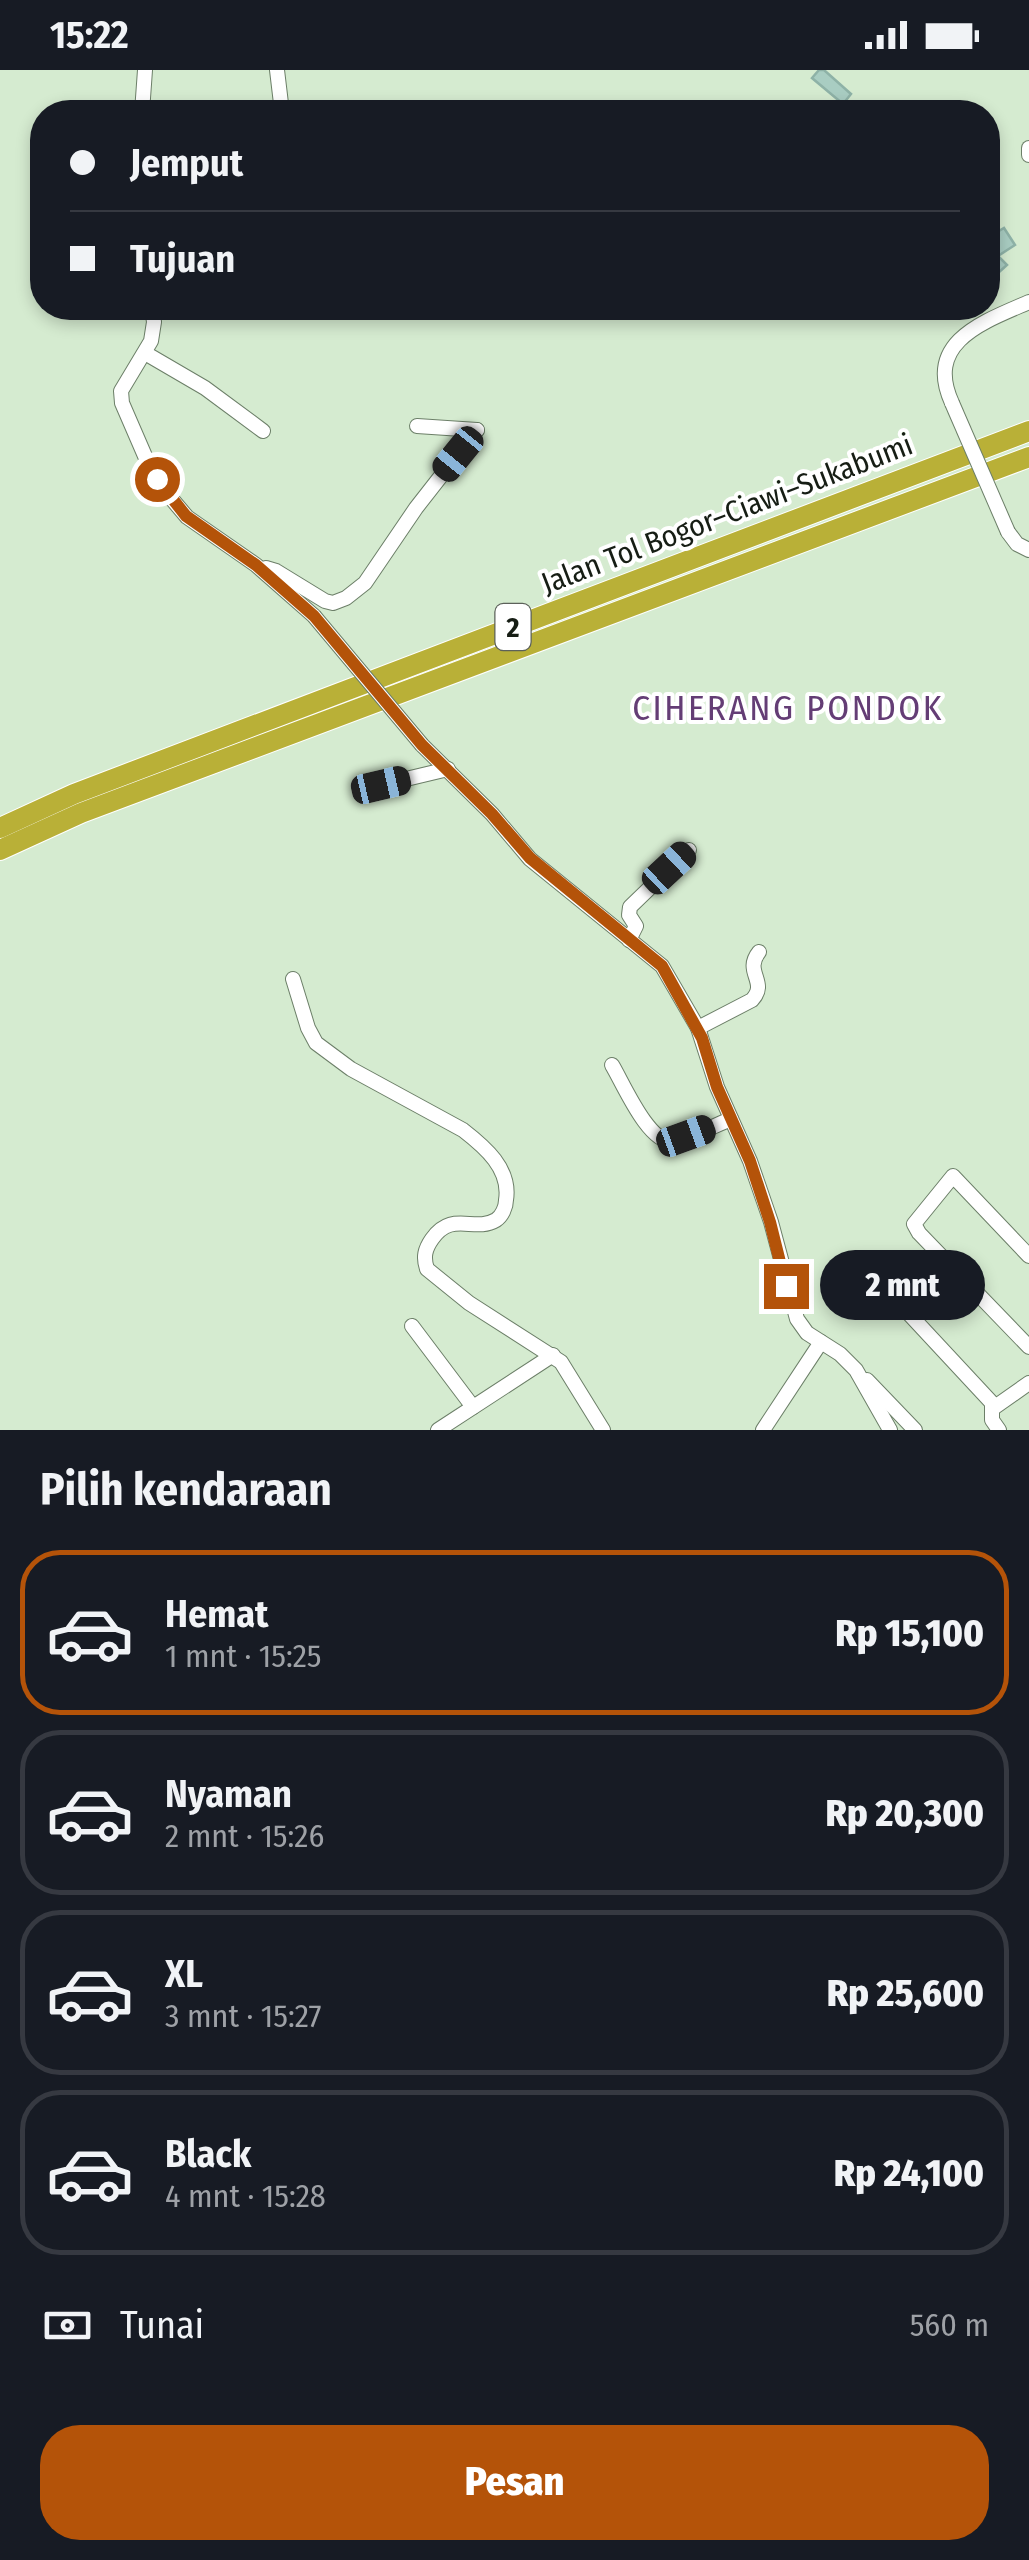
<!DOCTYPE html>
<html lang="id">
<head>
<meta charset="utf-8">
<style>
	body { margin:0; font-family:"Fira Sans Condensed",sans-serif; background:#242831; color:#f1f3f6; height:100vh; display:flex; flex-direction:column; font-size:38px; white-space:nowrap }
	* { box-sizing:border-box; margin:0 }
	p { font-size:32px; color:#9ea1a6 }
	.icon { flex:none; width:55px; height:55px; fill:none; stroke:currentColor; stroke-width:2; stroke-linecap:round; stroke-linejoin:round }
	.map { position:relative; height:1360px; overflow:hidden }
	.details { display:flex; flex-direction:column; background:#171b24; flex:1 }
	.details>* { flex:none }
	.hud { position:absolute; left:30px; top:30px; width:970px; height:220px; border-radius:40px; box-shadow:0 5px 15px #0003; display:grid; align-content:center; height:220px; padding:0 40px; background:#171b24 }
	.end { position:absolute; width:45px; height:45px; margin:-22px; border:12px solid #b45309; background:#fff; box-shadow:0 0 0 5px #fff }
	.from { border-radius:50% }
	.bubble { position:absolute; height:70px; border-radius:35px; background:#171b24; box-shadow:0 5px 15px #0003; font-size:32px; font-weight:800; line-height:70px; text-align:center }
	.car { position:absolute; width:30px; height:60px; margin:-30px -15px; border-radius:12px; box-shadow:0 0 8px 2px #0007; background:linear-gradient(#222 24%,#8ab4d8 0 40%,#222 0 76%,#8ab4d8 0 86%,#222 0) }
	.hud b { display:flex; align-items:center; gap:35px; height:95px; font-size:38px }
	.hud b+b { border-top:2px solid #363941 }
	.hud i { width:25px; height:25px; background:#f1f3f6 }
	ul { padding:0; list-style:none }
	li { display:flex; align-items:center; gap:30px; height:165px; margin:0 20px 15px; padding:0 20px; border:5px solid #363941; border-radius:40px }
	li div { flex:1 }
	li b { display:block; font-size:38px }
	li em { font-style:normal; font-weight:800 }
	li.active { border-color:#b45309 }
	li>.icon { width:90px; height:90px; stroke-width:1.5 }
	h2 { padding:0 40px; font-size:45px; line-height:120px }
	.pay { display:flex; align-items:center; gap:25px; height:110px; padding:0 40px; font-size:38px }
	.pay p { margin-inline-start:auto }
	.action { display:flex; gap:20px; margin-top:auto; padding:20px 40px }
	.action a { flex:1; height:115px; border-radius:40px; background:#b45309; color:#fff; font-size:40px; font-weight:800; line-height:115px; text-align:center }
	.status { display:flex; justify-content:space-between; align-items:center; height:70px; padding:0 50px; background:#171b24; direction:ltr }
	.status svg { height:28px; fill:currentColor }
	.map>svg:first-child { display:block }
	.building { fill:#a9cdc2; stroke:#8eb2a7; stroke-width:2.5 }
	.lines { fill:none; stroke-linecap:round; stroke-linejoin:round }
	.minor-casing { stroke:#6c7f68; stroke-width:16 }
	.highway-casing { stroke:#fff; stroke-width:22 }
	.minor { stroke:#fff; stroke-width:14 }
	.highway { stroke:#b9b037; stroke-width:20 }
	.minor-bridge-casing { stroke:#6c7f68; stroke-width:16; stroke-linecap:butt }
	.minor-bridge { stroke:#fff; stroke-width:14 }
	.route { stroke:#b45309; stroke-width:12 }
	.labels { text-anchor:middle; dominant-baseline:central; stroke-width:8; stroke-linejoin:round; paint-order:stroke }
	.shield { fill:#fff; stroke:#5c615a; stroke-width:2.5 }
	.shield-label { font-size:28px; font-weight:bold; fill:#161d14 }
	.street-label { font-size:30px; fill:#161d14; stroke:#fff }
	.quarter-label { font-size:35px; letter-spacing:2.5px; fill:#643d75; stroke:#fff }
</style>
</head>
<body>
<div class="status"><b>15:22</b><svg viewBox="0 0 49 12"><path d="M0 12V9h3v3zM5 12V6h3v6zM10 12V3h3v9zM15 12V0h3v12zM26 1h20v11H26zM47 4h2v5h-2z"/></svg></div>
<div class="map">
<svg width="1029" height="1360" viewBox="0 0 1029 1360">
	<rect width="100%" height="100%" fill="#d5ebd0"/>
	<g class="building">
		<path d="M 819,0 L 824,0 L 851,24 L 843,34 L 812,8 Z"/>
		<path d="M 988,149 L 997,162 L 1004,158 L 1015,175 L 998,186 L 1007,195 L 998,203 L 988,194 Z"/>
	</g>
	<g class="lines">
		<g class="minor-casing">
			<g id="minor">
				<path d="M 277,0 L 282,42"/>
				<path d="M 142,42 L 145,0"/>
				<path d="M 1029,78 L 1029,85"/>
				<path d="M 152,238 L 154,252 L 151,271 L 121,321 L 122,333 L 148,393 L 160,415 L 187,447 L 256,495 L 314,546"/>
				<path d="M 145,283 L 205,318 L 263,361"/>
				<path d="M 952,333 C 924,272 983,252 1029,232"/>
				<path d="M 417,356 L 477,360"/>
				<path d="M 1008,462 L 1017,474 L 1029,480"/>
				<path d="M 266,498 L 276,501 L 325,531 L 333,533 L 346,528 L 365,513 L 416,438 L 477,360"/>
				<path d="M 422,675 L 492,744 L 530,789 L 662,896 L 698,958 L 717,1017 L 750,1091 L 771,1152 L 797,1249 L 807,1263 L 840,1284 L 856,1300 L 890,1360"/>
				<path d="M 381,715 L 448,699"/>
				<path d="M 629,870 L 636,856 L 629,845 L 630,837 L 689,780"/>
				<path d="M 293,909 L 308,958 L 316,973 L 351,999 L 463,1060 C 485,1077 511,1099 506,1130 C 506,1137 502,1146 496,1150 C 474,1163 452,1140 432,1169 C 425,1179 423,1187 427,1199 L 469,1233 L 561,1292 L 603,1360"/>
				<path d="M 698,958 L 752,930 C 769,912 743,902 759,882"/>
				<path d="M 612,995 C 623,1013 649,1075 673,1071 C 692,1068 713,1056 731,1049"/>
				<path d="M 1029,1186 L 953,1106 L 914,1154 L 919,1163 L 1029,1277"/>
				<path d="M 872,1204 L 992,1333 L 992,1350 L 999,1360"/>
				<path d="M 412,1256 L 473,1337"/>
				<path d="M 867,1310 L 915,1360"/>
				<path d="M 992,1339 L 1029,1313"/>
				<path d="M 438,1360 L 553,1285"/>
				<path d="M 763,1360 L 821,1272"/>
			</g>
		</g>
		<g class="highway-casing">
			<g id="highway">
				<path d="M 0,758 L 74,724 L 1029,361"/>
				<path d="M 0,780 L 81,743 L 1029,387"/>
			</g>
		</g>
		<use href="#minor" class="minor"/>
		<use href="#highway" class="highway"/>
		<g class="minor-bridge-casing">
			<g id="minor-bridge">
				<path d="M 952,333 L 1008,462"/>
				<path d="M 314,546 L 422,675"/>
			</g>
		</g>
		<use href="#minor-bridge" class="minor-bridge"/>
	</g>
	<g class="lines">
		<path class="route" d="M 157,409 L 186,446 L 256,495 L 314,546 L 422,675 L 492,744 L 530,788 L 662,896 L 702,968 L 717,1017 L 750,1091 L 770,1152 L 786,1216"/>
	</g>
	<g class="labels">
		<rect class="shield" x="495.5" y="534" width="35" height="46" rx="8"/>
		<g class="shield-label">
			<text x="513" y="557">2</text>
		</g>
		<g class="street-label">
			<text transform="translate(727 444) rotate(-21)">Jalan Tol Bogor–Ciawi–Sukabumi</text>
		</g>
		<g class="quarter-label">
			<text x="788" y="638">CIHERANG PONDOK</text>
		</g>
	</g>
</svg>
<i class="end from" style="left:157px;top:409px"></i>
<i class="end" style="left:786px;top:1216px"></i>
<div class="bubble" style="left:820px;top:1180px;width:165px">2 mnt</div>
<i class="car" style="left:458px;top:384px;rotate:219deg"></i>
<i class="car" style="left:381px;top:715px;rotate:77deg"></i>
<i class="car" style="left:669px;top:798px;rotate:47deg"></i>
<i class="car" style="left:686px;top:1066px;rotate:70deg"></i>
<div class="hud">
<b><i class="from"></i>Jemput</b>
<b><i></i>Tujuan</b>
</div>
</div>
<section class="details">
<h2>Pilih kendaraan</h2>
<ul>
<li class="active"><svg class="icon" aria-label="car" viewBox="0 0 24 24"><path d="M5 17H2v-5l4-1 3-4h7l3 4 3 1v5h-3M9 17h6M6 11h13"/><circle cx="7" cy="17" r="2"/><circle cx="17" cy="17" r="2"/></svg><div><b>Hemat</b><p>1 mnt · 15:25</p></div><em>Rp 15,100</em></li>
<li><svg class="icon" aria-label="car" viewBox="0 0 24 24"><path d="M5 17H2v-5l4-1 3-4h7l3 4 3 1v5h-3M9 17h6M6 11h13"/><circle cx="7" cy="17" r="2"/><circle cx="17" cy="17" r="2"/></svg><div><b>Nyaman</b><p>2 mnt · 15:26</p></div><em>Rp 20,300</em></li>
<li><svg class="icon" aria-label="car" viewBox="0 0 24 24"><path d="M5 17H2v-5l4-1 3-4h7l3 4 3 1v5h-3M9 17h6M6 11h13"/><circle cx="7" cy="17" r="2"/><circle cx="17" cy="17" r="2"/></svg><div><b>XL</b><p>3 mnt · 15:27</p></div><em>Rp 25,600</em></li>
<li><svg class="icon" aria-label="car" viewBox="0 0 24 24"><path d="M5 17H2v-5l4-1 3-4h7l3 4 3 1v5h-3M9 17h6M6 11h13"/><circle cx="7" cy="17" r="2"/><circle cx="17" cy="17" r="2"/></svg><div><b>Black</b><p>4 mnt · 15:28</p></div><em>Rp 24,100</em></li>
</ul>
<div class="pay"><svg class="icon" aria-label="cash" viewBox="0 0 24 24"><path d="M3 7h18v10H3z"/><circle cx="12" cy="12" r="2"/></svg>Tunai<p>560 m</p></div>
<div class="action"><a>Pesan</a></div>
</section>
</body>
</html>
